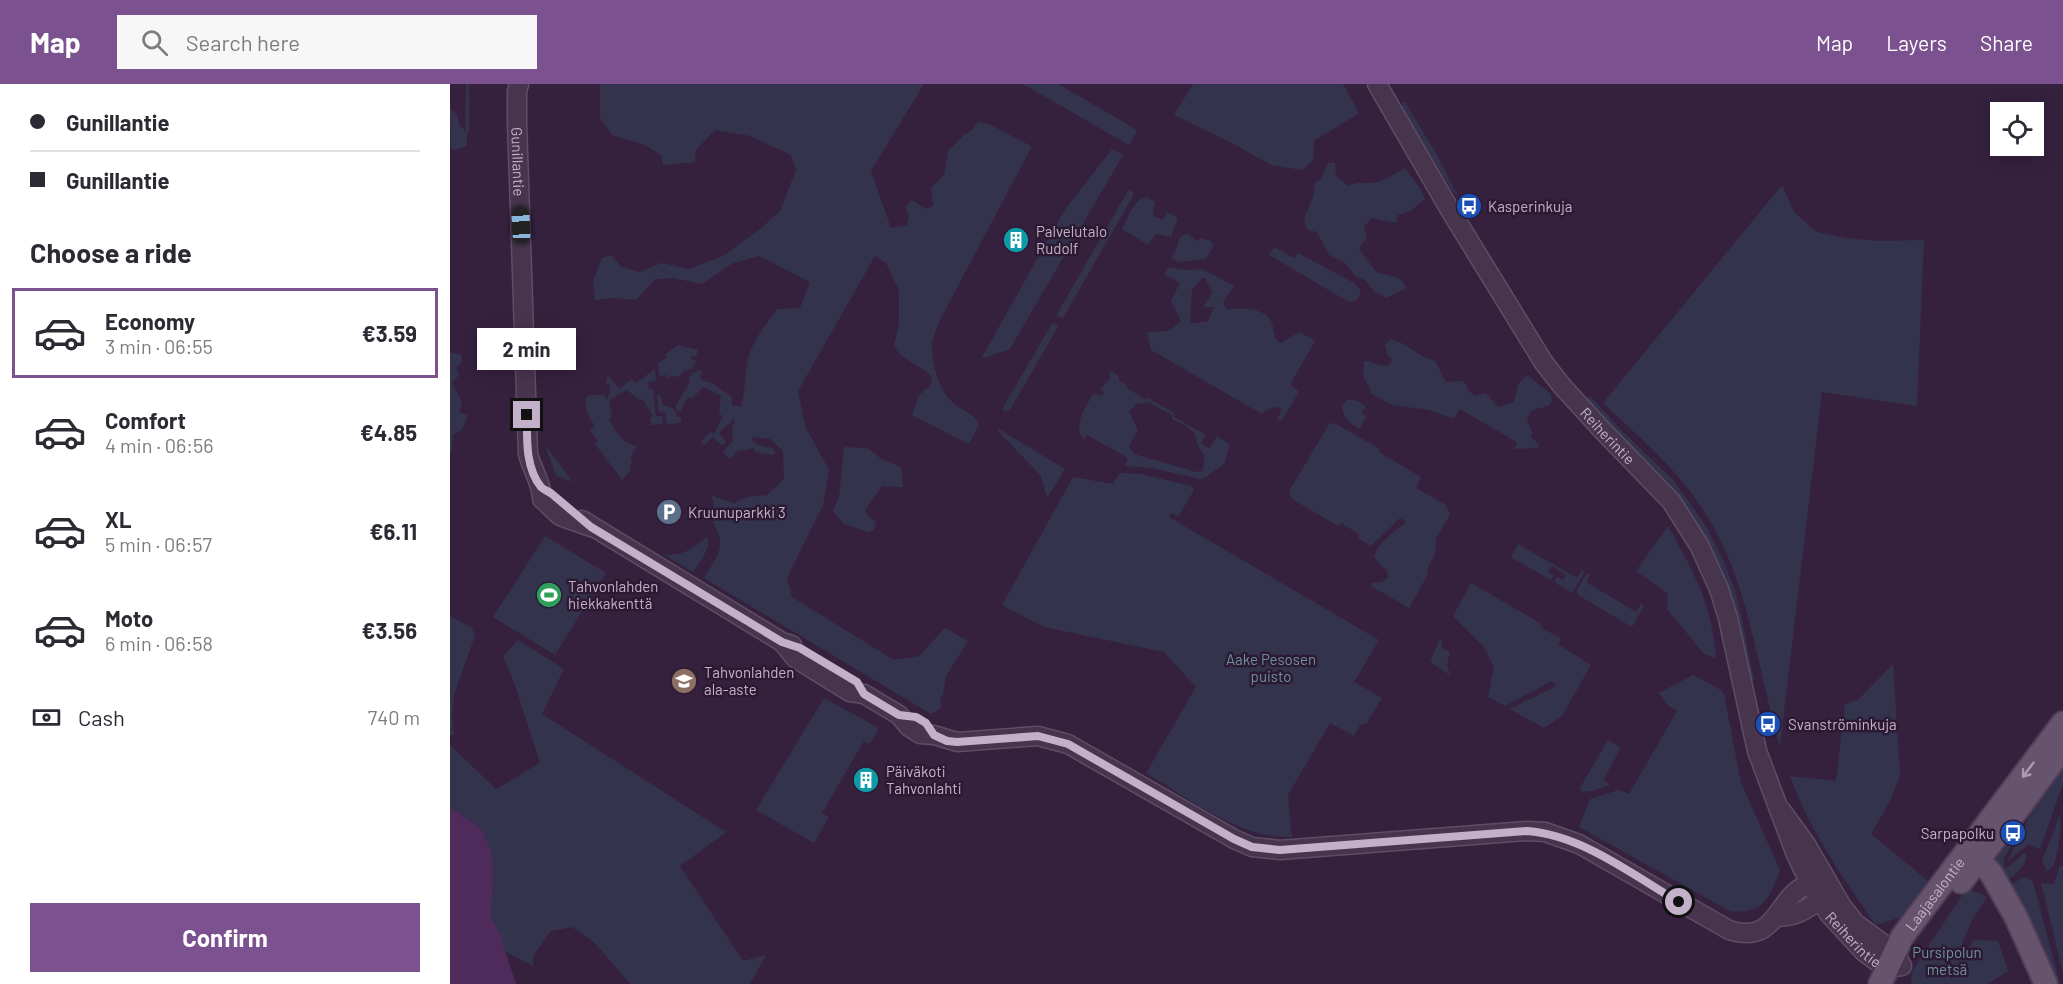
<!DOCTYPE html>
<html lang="en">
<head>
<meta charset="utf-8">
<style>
	body { margin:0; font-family:Barlow,sans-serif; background:#f7f7f7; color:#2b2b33; height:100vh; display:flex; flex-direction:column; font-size:22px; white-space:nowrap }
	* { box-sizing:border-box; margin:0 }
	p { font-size:20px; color:#7c7c81 }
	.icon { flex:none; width:33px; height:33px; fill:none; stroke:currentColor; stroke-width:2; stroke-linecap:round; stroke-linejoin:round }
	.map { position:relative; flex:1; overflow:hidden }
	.drawer { display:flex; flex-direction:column; background:#fff; width:450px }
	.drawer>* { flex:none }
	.guide { display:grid; align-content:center; height:132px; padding:0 30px; background:#fff }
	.buttons { position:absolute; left:1540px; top:18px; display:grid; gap:12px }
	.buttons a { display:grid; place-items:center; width:54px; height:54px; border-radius:0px; background:#fff; box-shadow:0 3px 15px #0003; font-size:30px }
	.end { position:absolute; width:27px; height:27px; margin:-14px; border:8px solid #c3b1c9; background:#111; box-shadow:0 0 0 3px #111 }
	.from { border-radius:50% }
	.bubble { position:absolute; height:42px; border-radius:0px; background:#fff; box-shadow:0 3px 15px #0003; font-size:20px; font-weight:700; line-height:42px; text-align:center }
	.car { position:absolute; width:18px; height:36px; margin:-18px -9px; border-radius:8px; box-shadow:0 0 4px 2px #0007; background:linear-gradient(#222 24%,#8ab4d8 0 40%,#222 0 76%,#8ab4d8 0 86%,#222 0) }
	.guide b { display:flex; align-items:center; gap:21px; height:57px; font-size:22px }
	.guide b+b { border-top:2px solid #e1e1e2 }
	.guide i { width:15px; height:15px; background:#2b2b33 }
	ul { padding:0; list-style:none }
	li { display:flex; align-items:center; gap:18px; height:90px; margin:0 12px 9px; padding:0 18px; border:3px solid transparent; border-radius:0px }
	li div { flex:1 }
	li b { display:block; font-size:22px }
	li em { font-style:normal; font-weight:700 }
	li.active { border-color:#7c518f }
	li>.icon { width:54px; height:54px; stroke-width:1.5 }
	h2 { padding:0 30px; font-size:27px; line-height:72px }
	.pay { display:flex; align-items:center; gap:15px; height:66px; padding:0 30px; font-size:22px }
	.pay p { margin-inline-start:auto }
	.primary-button { display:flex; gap:12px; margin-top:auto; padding:12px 30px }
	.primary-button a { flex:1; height:69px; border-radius:0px; background:#7c518f; color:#fff; font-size:24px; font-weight:700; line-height:69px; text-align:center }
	header { display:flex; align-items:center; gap:36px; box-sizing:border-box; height:84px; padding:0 30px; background:#7c518f; color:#fff }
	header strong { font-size:28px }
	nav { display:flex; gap:33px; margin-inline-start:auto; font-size:21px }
	.search { width:420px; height:54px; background:#f7f7f7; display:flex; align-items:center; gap:15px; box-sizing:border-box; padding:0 21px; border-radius:0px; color:#7c7c81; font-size:22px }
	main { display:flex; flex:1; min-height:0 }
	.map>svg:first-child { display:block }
	.green { fill:#34334e; fill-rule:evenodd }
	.water { fill:#4e2b5b }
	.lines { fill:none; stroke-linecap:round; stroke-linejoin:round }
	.minor-casing { stroke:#5f4d66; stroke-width:21 }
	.major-casing { stroke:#503e57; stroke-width:26 }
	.minor { stroke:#47354e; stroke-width:18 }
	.major { stroke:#66536e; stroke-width:22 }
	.oneway { stroke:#ac9ab2 }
	.route { stroke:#c3b1c9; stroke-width:8 }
	.labels { text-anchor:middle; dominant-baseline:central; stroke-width:5; stroke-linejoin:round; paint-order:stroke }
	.street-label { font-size:15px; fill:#c3b1c9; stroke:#2c1a33 }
	.poi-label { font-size:15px; fill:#c3b1c9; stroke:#2c1a33; text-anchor:start }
	.park-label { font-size:15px; fill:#6e8fa1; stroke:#2c1a33 }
</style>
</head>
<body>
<header>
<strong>Map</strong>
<div class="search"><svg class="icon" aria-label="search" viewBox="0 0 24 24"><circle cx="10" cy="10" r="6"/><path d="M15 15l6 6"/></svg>Search here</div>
<nav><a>Map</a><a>Layers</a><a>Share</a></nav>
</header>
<main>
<section class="drawer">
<div class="guide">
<b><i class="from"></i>Gunillantie</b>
<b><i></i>Gunillantie</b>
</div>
<h2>Choose a ride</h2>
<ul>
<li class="active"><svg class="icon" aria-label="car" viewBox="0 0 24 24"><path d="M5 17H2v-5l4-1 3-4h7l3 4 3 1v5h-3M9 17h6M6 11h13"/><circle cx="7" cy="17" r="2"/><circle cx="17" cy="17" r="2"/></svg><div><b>Economy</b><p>3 min · 06:55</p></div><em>€3.59</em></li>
<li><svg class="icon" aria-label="car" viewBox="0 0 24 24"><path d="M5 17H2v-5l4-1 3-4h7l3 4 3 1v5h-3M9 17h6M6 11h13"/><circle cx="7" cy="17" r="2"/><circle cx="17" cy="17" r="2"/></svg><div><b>Comfort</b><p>4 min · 06:56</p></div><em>€4.85</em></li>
<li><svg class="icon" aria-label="car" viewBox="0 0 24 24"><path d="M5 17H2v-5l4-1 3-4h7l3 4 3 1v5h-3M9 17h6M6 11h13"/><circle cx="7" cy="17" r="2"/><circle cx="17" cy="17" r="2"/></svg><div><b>XL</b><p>5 min · 06:57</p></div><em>€6.11</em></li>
<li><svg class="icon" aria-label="car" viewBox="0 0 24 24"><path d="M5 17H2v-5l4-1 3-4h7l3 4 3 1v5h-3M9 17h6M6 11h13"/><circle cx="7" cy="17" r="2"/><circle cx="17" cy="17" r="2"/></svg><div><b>Moto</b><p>6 min · 06:58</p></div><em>€3.56</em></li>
</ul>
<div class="pay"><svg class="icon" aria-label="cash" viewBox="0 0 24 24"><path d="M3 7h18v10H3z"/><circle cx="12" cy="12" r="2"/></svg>Cash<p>740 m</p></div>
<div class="primary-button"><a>Confirm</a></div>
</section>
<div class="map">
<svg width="1613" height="900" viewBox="0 0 1613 900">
	<rect width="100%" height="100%" fill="#35213e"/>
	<g class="green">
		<path d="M 16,0 L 19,0 L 19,48 L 17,49 L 17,62 L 6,66 L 1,64 L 0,25 L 7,31 L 10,42 L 16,47 L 15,43 Z"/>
		<path d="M 150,0 L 474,0 L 421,87 L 441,144 L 457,141 L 459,131 L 455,123 L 462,116 L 476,125 L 483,122 L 481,104 L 494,91 L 498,67 L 514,51 L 522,46 L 528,38 C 541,38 568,57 582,62 L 491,234 C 488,242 483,252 482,260 C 481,279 488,302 501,317 C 509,326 524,328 529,340 L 521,357 L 518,360 L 462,331 L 469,311 L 480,302 L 482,293 C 470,280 453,278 444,262 L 449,239 L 449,206 L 436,179 L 425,172 L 348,307 L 355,342 L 379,386 L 373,421 L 337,494 L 342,513 L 444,576 L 469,572 L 495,544 L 518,557 L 496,592 L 493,611 L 490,615 L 491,624 L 481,630 L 254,494 C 267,472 278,463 263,439 L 265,428 L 262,412 L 284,419 L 297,413 L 317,411 L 334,395 L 333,367 L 320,355 L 302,353 L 302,357 L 311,362 L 323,364 L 326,368 L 323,371 L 305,368 L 304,364 L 285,368 L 285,371 L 279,375 L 273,368 L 283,357 L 282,343 L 285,339 L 284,335 L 269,349 L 276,358 L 272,362 L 263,353 L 254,361 L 251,357 L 260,348 L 264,350 L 273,332 L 269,330 L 271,312 L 254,303 L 241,315 L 238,313 L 230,328 L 226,325 L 226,321 L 240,298 L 238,295 L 243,289 L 250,286 L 252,289 L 250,292 L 252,297 L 260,298 L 282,313 L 282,321 L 291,323 C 297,303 293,281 303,261 C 309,249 319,237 327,225 L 350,224 L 360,198 L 309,172 L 281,180 L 252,200 L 223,194 L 205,195 L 186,216 L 165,214 L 145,216 L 143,197 L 152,174 L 161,171 L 172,183 L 189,188 L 212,179 L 239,185 L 273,172 L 310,145 L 330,127 L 346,86 L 341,71 L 300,52 L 265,46 L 246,66 L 245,78 L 213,81 L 211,71 L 193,60 L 163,52 L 150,34 Z"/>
		<path d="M 573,0 L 608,0 L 687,46 L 679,61 Z"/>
		<path d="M 743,0 L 893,0 L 909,29 L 864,57 L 863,76 L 852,86 L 821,81 L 780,58 L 724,31 Z"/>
		<path d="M 953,18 L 955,18 L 987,71 L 1009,114 L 1001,105 L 951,22 Z"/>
		<path d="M 662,65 L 673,71 L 560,265 L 531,275 L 614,127 Z"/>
		<path d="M 878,79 L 885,79 L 886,92 L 898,102 C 910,97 911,100 922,99 C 934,97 945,90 955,84 L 972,107 L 975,115 L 960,127 L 948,131 L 946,139 L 921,134 L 914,143 L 917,155 L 913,158 L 909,165 L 926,188 C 937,192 951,191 956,203 C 952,208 943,210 937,214 L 925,208 L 915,196 L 905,192 L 895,179 L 879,171 L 867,148 L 858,146 C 850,134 857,130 861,118 C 864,113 864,104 865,98 L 870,96 Z"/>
		<path d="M 1332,101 L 1344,128 L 1367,148 L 1396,154 L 1428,157 L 1474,156 L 1467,322 L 1372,308 L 1330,662 C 1306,581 1299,492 1250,421 C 1224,382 1187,351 1153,319 Z"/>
		<path d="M 679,105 L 683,109 L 683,112 L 613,234 L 606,232 Z"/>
		<path d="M 697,113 L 705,118 L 703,132 L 713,136 L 717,128 L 728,134 L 721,153 L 706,150 L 698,161 L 672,145 C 678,134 683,116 697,113 Z"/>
		<path d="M 737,149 L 746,157 L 752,154 L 760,157 L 764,161 L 756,175 L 729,178 L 721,174 L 727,163 L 729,154 Z"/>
		<path d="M 824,163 L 844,174 L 848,169 L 904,199 L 910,206 L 910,211 L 905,217 L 899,218 L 819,171 Z"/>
		<path d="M 719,183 L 737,186 L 752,185 L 784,202 L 773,218 L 777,226 C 789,223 815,224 821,237 C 825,245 822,253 830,259 L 850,248 L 865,257 L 842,297 L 841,301 L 849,308 L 832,336 L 827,336 L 832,324 C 824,322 818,324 812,330 L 701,266 L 697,248 L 719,247 L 731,237 L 721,217 L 730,199 L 714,190 ZM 752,194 L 755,194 L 762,209 L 753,223 L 764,223 L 758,237 L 740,240 L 742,206 Z"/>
		<path d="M 603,238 L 608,243 L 561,324 L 556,328 L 552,325 Z"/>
		<path d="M 941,255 C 957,259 968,273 985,277 L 996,298 L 1013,297 L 1017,302 L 1018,307 L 1026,312 L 1036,309 L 1048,323 L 1064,318 L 1068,300 L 1076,292 L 1080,293 L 1101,310 L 1102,317 L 1098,322 L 1082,326 L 1077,334 L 1082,349 L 1081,353 L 1089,361 L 1087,364 L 1064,365 L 1067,358 L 1010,325 L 1005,333 L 1001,334 L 979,326 L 942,321 L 920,309 L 921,306 L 913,293 L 914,277 C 921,277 928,282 938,282 L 942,276 L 937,270 L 935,260 Z"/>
		<path d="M 228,261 L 248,266 L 246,272 L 242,271 L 241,275 L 247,277 L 241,285 L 235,286 L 228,293 L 222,292 L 217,295 L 217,291 L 209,292 L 208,279 L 217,274 L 215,271 Z"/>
		<path d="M 0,269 L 11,270 C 14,276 10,280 6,284 L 9,291 L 2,299 L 12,318 L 9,328 L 18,331 L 12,346 L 3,351 L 2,366 L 0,369 Z"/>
		<path d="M 205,285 L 206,297 L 198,298 L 199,305 L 203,305 L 206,332 L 212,332 L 213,340 L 201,341 L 200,335 L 203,332 L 193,315 L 189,316 L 177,306 L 159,316 L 162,333 L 159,335 C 165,347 172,360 187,362 L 180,375 L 183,377 L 179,384 L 181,386 L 172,396 L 145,360 L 148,357 L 140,346 L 145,342 C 139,332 132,323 138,311 L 155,311 L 156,316 L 160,309 L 160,301 L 156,299 L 158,291 L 169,305 L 182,295 L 186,299 Z"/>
		<path d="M 659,286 L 669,292 L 669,296 L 677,301 L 678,305 L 695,315 L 698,314 L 724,329 L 724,333 L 756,351 L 751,359 L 759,365 L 767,352 L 779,360 L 775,379 L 755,394 L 750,395 L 702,384 L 675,382 L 678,374 L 637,351 L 634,356 C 622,341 635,325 643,310 L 652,312 L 654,308 L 650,305 L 660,295 ZM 698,318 L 722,331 L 722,335 L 737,342 L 745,350 L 747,360 L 754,371 L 753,387 L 746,388 L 684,370 L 679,362 L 688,346 L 679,328 L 686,320 Z"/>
		<path d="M 210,310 L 213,321 L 224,325 L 227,332 L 231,334 L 231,339 L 217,340 L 215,328 L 209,329 L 207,311 Z"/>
		<path d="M 1140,312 L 1173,348 L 1223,396 L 1256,442 L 1273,476 L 1284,504 L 1292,535 L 1304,596 L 1300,597 L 1279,505 L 1268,478 L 1249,442 L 1219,399 L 1167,350 L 1137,315 Z"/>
		<path d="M 898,315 L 907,317 L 916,322 L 911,329 L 917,332 L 909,345 C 899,339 892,332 892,321 Z"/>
		<path d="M 880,339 L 886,340 L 930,365 L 929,368 L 971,393 L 966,404 L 996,421 L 1000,431 L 986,454 L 985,470 L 977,485 L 978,490 L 959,524 L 921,502 L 922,499 L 932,498 L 938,493 L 937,486 L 929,480 L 924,472 C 930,456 944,449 956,438 L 950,434 L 921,462 L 908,454 L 909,450 L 891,439 L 888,442 L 842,415 L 839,407 Z"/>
		<path d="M 549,345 L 615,385 L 597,414 L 591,392 L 548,347 Z"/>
		<path d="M 95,361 L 123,398 L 106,392 Z"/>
		<path d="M 394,363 L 417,364 L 430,374 L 451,383 L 453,403 L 432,402 L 415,426 L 417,431 L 426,438 L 424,446 L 418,448 L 394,440 L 383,427 L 389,413 Z"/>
		<path d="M 670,389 L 690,390 L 742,402 L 744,406 L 728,433 L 721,429 L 719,433 L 929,556 L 904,598 L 932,614 L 917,639 L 910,641 L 904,652 L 880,639 L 838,711 L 842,753 C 792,756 738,714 696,689 L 746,603 L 714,568 L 594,543 L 552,521 L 623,393 L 663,400 Z"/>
		<path d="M 1218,442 C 1244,489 1262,519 1266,574 L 1254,570 L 1217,525 L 1218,510 L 1186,487 Z"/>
		<path d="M 95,452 L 156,489 L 105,571 L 43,533 Z"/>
		<path d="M 257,453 C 262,464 249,478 243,488 L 213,470 C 231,473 244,465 257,453 Z"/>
		<path d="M 1068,460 L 1127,494 L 1132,486 L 1135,487 L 1122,509 L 1104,498 L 1107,493 L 1113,496 L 1116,491 L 1102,482 L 1098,488 L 1104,491 L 1101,496 L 1061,473 Z"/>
		<path d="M 1137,489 L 1140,490 L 1136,498 L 1186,528 L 1191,520 L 1194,522 L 1182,543 L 1128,511 L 1127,506 Z"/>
		<path d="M 1021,499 L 1090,539 L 1093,545 L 1111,554 L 1108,560 L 1141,581 L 1112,632 L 1094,644 L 1060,625 L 1106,602 L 1102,597 L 1055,622 L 1038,613 L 1044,583 L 1033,562 L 1003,532 Z"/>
		<path d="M 0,532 L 22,544 L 25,552 L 4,610 L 2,632 L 4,651 L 0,651 Z"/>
		<path d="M 991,553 L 992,564 L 1000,568 L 997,580 L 1000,591 L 980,578 Z"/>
		<path d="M 68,556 L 114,585 L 92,630 L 276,748 L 230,782 L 293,877 L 316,871 L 300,900 L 180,900 L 143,857 L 122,843 L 101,847 L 83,872 L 83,882 L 56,868 L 41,833 L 43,793 L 31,744 L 0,723 L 0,661 L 46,705 L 90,679 L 65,601 L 53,572 Z"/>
		<path d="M 1443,580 L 1450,691 L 1441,715 L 1421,750 L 1478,797 L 1451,833 L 1426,841 C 1393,794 1360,747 1340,692 L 1386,697 L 1395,620 L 1408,616 Z"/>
		<path d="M 1243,591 L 1271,606 L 1274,610 L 1291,699 L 1330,786 C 1320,814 1313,831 1280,827 L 1129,743 L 1140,715 L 1169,706 L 1179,710 L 1227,627 L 1219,622 L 1209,609 Z"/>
		<path d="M 374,614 L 429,644 L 420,660 L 414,657 L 372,729 L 379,733 L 364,759 L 306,726 Z"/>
		<path d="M 1158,656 L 1171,664 L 1153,696 L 1160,701 L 1142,707 L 1131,708 L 1130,704 Z"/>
		<path d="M 1613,681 L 1613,700 L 1590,765 L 1578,761 L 1557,777 L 1574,747 L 1579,730 Z"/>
		<path d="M 1609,730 C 1613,744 1608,766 1604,781 L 1597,787 L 1592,776 L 1605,745 Z"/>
		<path d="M 1565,749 L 1568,751 L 1554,774 L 1554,783 L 1557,784 L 1573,770 L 1576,770 C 1578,782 1564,790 1556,798 L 1548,787 L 1547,775 L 1545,774 Z"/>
		<path d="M 1610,781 L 1613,782 L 1613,889 L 1591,799 L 1604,800 Z"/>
		<path d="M 1576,793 L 1583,798 L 1610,900 L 1607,900 C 1593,866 1580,834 1559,803 L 1570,795 Z"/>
		<path d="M 1517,804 L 1537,813 L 1522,836 L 1512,859 L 1519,865 L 1523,856 L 1548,857 L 1558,887 L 1538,900 L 1461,900 L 1462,887 Z"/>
	</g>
	<path class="water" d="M 0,723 L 31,744 L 42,770 L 43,793 L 41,833 L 50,851 L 66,900 L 0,900 Z"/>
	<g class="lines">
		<g class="minor-casing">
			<g id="minor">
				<path id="s1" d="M 69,0 L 67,7 L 67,38 L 78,370 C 82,385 92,400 92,415 L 110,432 L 141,443"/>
				<path id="s2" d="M 927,0 L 1000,126 L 1094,279 L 1112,302 L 1153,347 L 1221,417 L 1249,461 L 1269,505 L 1278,534 L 1307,667 L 1345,768 L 1359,798 L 1379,830 L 1414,868 L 1436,884 L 1452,882 L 1444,868 L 1405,839 L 1391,821 L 1357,762 L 1331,726"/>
				<path d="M 132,436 L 332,558 L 342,561"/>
				<path d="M 332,558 L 345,574 L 400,608 L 414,610 L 449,631 L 459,643 L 470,650 L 484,651 L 507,658 L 588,652 L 618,660 L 784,755 L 802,763 L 830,766 L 1077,747 L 1095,748 L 1129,760 L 1279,846 C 1335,864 1325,797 1371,799"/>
				<path d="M 1327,833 C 1347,833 1365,823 1375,806"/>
			</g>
		</g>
		<g class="major-casing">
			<g id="major">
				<path d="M 1515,770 L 1528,775 L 1541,789 L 1566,833 L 1596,900"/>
				<path d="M 1511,798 L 1571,721 L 1613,664"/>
				<path id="s3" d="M 1430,900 L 1452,853 L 1613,639"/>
			</g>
		</g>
		<use href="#minor" class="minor"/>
		<use href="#major" class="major"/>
	</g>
	<defs><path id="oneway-shaft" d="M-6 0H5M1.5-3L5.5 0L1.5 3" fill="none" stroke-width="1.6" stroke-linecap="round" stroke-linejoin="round" transform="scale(1.5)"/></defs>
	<use class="oneway" href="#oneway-shaft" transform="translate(1578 686) rotate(127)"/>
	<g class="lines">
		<path class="route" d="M 77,331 C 77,354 75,383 91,403 C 94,406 98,407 102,410 C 115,421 128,432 141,443 L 332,558 L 350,564 L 407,598 L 414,610 L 449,631 L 466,633 L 476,639 L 484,651 L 497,657 L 507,658 L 588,652 L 618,660 L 784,755 L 802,763 L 830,766 L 1077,747 C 1132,751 1183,791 1229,818"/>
	</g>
	<defs>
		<g id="bus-disc" transform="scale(1.35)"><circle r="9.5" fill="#1a4fb4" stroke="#2c1a33"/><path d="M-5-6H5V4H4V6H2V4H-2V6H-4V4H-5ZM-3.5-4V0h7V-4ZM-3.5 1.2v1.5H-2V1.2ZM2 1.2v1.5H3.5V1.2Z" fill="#fff"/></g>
		<g id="building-disc" transform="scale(1.35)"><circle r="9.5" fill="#0f9aa8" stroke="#2c1a33"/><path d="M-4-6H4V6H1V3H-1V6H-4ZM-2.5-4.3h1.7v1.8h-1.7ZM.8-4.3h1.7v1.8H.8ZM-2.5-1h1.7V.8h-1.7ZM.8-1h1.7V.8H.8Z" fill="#fff"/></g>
		<g id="parking-disc" transform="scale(1.35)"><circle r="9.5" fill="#5c6f8a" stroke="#2c1a33"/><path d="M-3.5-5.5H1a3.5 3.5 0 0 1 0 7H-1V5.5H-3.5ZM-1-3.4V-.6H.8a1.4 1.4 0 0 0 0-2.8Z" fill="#fff"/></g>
		<g id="stadium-disc" transform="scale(1.35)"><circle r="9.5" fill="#2e9e5b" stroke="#2c1a33"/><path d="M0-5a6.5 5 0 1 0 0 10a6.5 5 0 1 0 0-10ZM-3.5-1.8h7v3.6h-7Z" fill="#fff"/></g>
		<g id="school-disc" transform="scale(1.35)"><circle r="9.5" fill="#8d6e63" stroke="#2c1a33"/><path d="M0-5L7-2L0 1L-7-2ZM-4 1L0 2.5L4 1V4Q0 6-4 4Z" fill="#fff"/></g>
	</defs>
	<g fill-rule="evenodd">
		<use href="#bus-disc" x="1019" y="122"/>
		<use href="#building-disc" x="566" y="156"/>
		<use href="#parking-disc" x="219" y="428"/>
		<use href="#stadium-disc" x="99" y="511"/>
		<use href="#school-disc" x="234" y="597"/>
		<use href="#bus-disc" x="1318" y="640"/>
		<use href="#building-disc" x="416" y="696"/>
		<use href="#bus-disc" x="1563" y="749"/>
	</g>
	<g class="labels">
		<g class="street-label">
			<text stroke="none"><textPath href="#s1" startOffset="78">Gunillantie</textPath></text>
			<text stroke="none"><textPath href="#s2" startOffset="422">Reiherintie</textPath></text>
			<text stroke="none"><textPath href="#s3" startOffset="106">Laajasalontie</textPath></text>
			<text stroke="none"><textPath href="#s2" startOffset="994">Reiherintie</textPath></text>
		</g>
		<g class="poi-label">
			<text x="1038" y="122">Kasperinkuja</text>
			<text x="586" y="147">Palvelutalo<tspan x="586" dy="17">Rudolf</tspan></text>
			<text x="238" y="428">Kruunuparkki 3</text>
			<text x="118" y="502">Tahvonlahden<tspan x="118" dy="17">hiekkakenttä</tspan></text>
			<text x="254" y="588">Tahvonlahden<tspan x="254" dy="17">ala-aste</tspan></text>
			<text x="1338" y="640">Svanströminkuja</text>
			<text x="436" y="687">Päiväkoti<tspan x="436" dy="17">Tahvonlahti</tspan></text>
			<text x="1544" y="749" text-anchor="end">Sarpapolku</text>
		</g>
		<g class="park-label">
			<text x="821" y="575">Aake Pesosen<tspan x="821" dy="17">puisto</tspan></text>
			<text x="1497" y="868">Pursipolun<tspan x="1497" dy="17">metsä</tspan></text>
		</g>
	</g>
</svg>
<div class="buttons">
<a><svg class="icon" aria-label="locate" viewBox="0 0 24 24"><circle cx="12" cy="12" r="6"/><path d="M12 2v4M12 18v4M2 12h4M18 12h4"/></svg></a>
</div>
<i class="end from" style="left:1229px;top:818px"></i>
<i class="end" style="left:77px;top:331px"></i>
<div class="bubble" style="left:27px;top:244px;width:99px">2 min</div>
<i class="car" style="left:71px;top:141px;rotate:357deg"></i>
</div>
</main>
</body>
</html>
